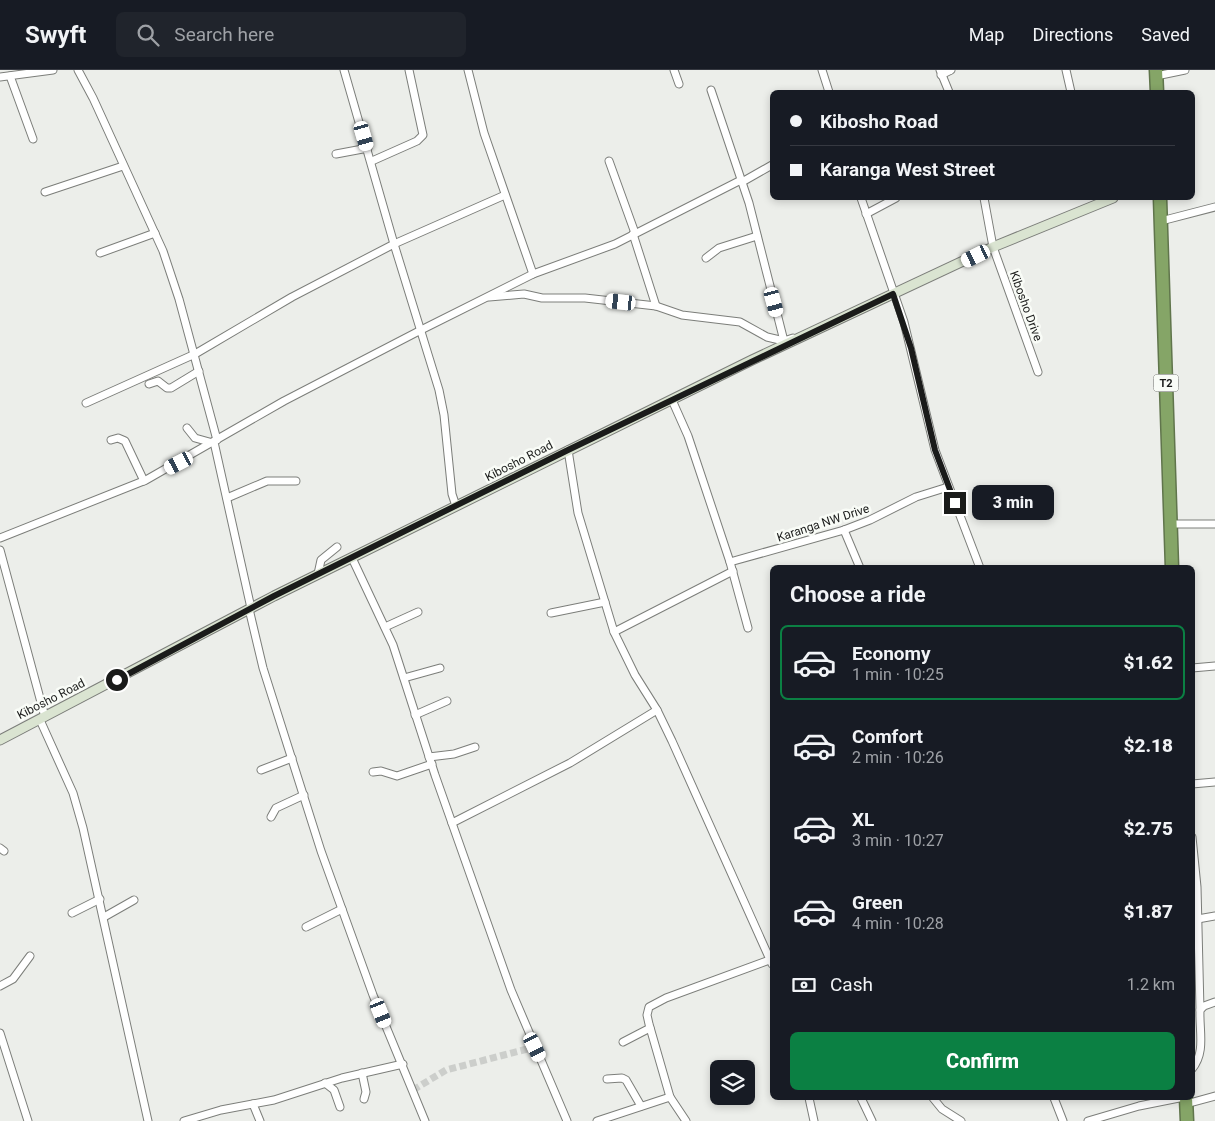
<!DOCTYPE html>
<html lang="en">
<head>
<meta charset="utf-8">
<style>
	body { margin:0; font-family:Roboto,sans-serif; background:#20242c; color:#f1f3f6; height:100vh; display:flex; flex-direction:column; font-size:19px; white-space:nowrap }
	* { box-sizing:border-box; margin:0 }
	p { font-size:16px; color:#9ea1a6 }
	.icon { flex:none; width:28px; height:28px; fill:none; stroke:currentColor; stroke-width:2; stroke-linecap:round; stroke-linejoin:round }
	.map { position:relative; flex:1; overflow:hidden }
	.side { position:absolute; left:770px; top:495px; width:425px; height:535px; display:flex; flex-direction:column; background:#171b24; border-radius:8px; box-shadow:0 2px 8px #0003 }
	.side>* { flex:none }
	.banner { position:absolute; left:770px; top:20px; width:425px; height:110px; border-radius:8px; box-shadow:0 2px 8px #0003; display:grid; align-content:center; height:110px; padding:0 20px; background:#171b24 }
	.buttons { position:absolute; left:710px; top:990px; display:grid; gap:10px }
	.buttons a { display:grid; place-items:center; width:45px; height:45px; border-radius:8px; background:#171b24; box-shadow:0 2px 8px #0003; font-size:25px }
	.end { position:absolute; width:22px; height:22px; margin:-11px; border:6px solid #1a1b1a; background:#fff; box-shadow:0 0 0 2px #fff }
	.from { border-radius:50% }
	.bubble { position:absolute; height:35px; border-radius:8px; background:#171b24; box-shadow:0 2px 8px #0003; font-size:16px; font-weight:800; line-height:35px; text-align:center }
	.car { position:absolute; width:15px; height:30px; margin:-15px -8px; border-radius:6px; box-shadow:0 0 4px 1px #0007; background:linear-gradient(#fff 24%,#345 0 40%,#fff 0 76%,#345 0 86%,#fff 0) }
	.banner b { display:flex; align-items:center; gap:18px; height:48px; font-size:19px }
	.banner b+b { border-top:1px solid #363941 }
	.banner i { width:12px; height:12px; background:#f1f3f6 }
	ul { padding:0; list-style:none }
	li { display:flex; align-items:center; gap:15px; height:75px; margin:0 10px 8px; padding:0 10px; border:2px solid transparent; border-radius:8px }
	li div { flex:1 }
	li b { display:block; font-size:19px }
	li em { font-style:normal; font-weight:800 }
	li.on { border-color:#0b8043 }
	li>.icon { width:45px; height:45px; stroke-width:1.5 }
	h2 { padding:0 20px; font-size:22px; line-height:60px }
	.pay { display:flex; align-items:center; gap:12px; height:55px; padding:0 20px; font-size:19px }
	.pay p { margin-inline-start:auto }
	.primary-button { display:flex; gap:10px; margin-top:auto; padding:10px 20px }
	.primary-button a { flex:1; height:58px; border-radius:8px; background:#0b8043; color:#fff; font-size:20px; font-weight:800; line-height:58px; text-align:center }
	header { display:flex; align-items:center; gap:30px; box-sizing:border-box; height:70px; padding:0 25px; background:#171b24; border-bottom:1px solid #363941 }
	header strong { font-size:24px }
	nav { display:flex; gap:28px; margin-inline-start:auto; font-size:18px }
	.search { width:350px; height:45px; background:#20242c; display:flex; align-items:center; gap:12px; box-sizing:border-box; padding:0 18px; border-radius:8px; color:#9ea1a6; font-size:19px }
	.map>svg:first-child { display:block }
	.lines { fill:none; stroke-linecap:round; stroke-linejoin:round }
	.street-tunnel { stroke:#cccecb; stroke-width:7; stroke-dasharray:7 3.5; stroke-linecap:butt }
	.street-casing { stroke:#7c7e7a; stroke-width:9 }
	.secondary-casing { stroke:#7c7e7a; stroke-width:11 }
	.highway-casing { stroke:#60754c; stroke-width:15 }
	.street { stroke:#fff; stroke-width:7 }
	.secondary { stroke:#dae4d1; stroke-width:9 }
	.highway { stroke:#85a567; stroke-width:12 }
	.route { stroke:#1a1b1a; stroke-width:6 }
	.labels { text-anchor:middle; dominant-baseline:central; stroke-width:5; stroke-linejoin:round; paint-order:stroke }
	.shield { fill:#f9fcf7; stroke:#5d5e5c; stroke-width:1 }
	.shield-label { font-size:11px; font-weight:bold; fill:#1a1b1a }
	.street-label { font-size:12px; fill:#1a1b1a; stroke:#f9fcf7 }
</style>
</head>
<body>
<header>
<strong>Swyft</strong>
<div class="search"><svg class="icon" aria-label="search" viewBox="0 0 24 24"><circle cx="10" cy="10" r="6"/><path d="M15 15l6 6"/></svg>Search here</div>
<nav><a>Map</a><a>Directions</a><a>Saved</a></nav>
</header>
<div class="map">
<svg width="1215" height="1051" viewBox="0 0 1215 1051">
	<rect width="100%" height="100%" fill="#eceeea"/>
	<g class="lines">
		<path class="street-tunnel" d="M 413,1020 L 446,1000 L 535,977"/>
		<g class="street-casing">
			<g id="street">
				<path d="M 78,0 L 93,28 L 163,181 L 179,229 L 217,370"/>
				<path d="M 344,0 L 394,174 L 439,320 L 444,345 L 452,424 L 456,436"/>
				<path d="M 468,0 L 484,63 L 533,204"/>
				<path d="M 674,0 L 679,14"/>
				<path d="M 822,0 L 829,22"/>
				<path d="M 940,0 L 949,22"/>
				<path d="M 1066,0 L 1071,22"/>
				<path d="M 941,5 L 951,0"/>
				<path d="M 10,6 L 33,69"/>
				<path d="M 1156,6 L 1185,0"/>
				<path d="M 0,7 L 53,0"/>
				<path d="M 711,20 L 749,133 L 784,271 L 793,268"/>
				<path d="M 336,84 L 368,78"/>
				<path d="M 372,91 L 417,71 L 423,65 L 409,0"/>
				<path d="M 609,91 L 635,163"/>
				<path d="M 742,112 L 772,95"/>
				<path d="M 45,122 L 123,96"/>
				<path d="M 861,128 L 904,252 L 935,380 L 980,498"/>
				<path d="M 984,128 L 993,177 L 1038,302"/>
				<path d="M 866,144 L 896,128"/>
				<path d="M 1161,151 L 1215,137"/>
				<path d="M 633,164 L 656,236"/>
				<path d="M 100,183 L 155,163"/>
				<path d="M 706,188 L 719,178 L 757,166"/>
				<path d="M 489,227 L 524,224 L 542,228 L 585,228 L 656,236 L 682,245 L 740,252 L 767,267 L 784,271"/>
				<path d="M 149,314 L 158,311 L 167,318 L 171,318 L 199,301"/>
				<path d="M 672,330 L 688,366 L 730,492 L 748,558"/>
				<path d="M 86,333 L 195,284 L 292,227 L 394,174 L 505,125"/>
				<path d="M 187,358 L 195,368 L 213,373"/>
				<path d="M 111,370 L 118,368 L 125,371 L 144,411"/>
				<path d="M 214,372 L 251,538"/>
				<path d="M 568,380 L 578,443 L 614,562 L 635,605 L 657,640 L 672,671 L 772,894"/>
				<path d="M 227,428 L 267,411 L 296,411"/>
				<path d="M 1171,454 L 1215,454"/>
				<path d="M 844,460 L 860,498"/>
				<path d="M 0,468 L 146,410 L 284,331 L 421,260 L 533,204 L 615,174 L 741,110"/>
				<path d="M 0,480 L 45,647"/>
				<path d="M 352,488 L 393,575 L 435,705 L 511,920 L 567,1051"/>
				<path d="M 730,492 L 844,460 L 870,450 L 916,427 L 948,417"/>
				<path d="M 318,504 L 321,490 L 337,477"/>
				<path d="M 249,539 L 263,598 L 321,781 L 373,925 L 425,1051"/>
				<path d="M 551,543 L 605,532"/>
				<path d="M 385,557 L 418,542"/>
				<path d="M 614,562 L 733,501"/>
				<path d="M 1192,598 L 1215,596"/>
				<path d="M 404,608 L 440,598"/>
				<path d="M 415,645 L 447,631"/>
				<path d="M 40,650 L 73,723 L 83,758 L 148,1051"/>
				<path d="M 429,687 L 454,684 L 475,677"/>
				<path d="M 261,700 L 292,688"/>
				<path d="M 373,702 L 381,701 L 397,706 L 432,694"/>
				<path d="M 1192,714 L 1215,712"/>
				<path d="M 271,747 L 276,738 L 304,725"/>
				<path d="M 452,753 L 570,693 L 657,640"/>
				<path d="M 1192,767 L 1197,817 L 1200,940"/>
				<path d="M 0,778 L 4,781"/>
				<path d="M 72,843 L 100,829"/>
				<path d="M 104,847 L 134,830"/>
				<path d="M 1192,850 L 1215,846"/>
				<path d="M 306,857 L 342,839"/>
				<path d="M 0,916 L 13,909 L 30,886"/>
				<path d="M 0,963 L 28,1051"/>
				<path d="M 623,972 L 650,958"/>
				<path d="M 1192,999 C 1206,982 1199,961 1200,940 L 1204,936 L 1215,932"/>
				<path d="M 362,1003 L 366,1022 L 364,1029"/>
				<path d="M 607,1009 L 622,1008 L 626,1010 L 641,1036"/>
				<path d="M 325,1013 L 334,1020 L 340,1037"/>
				<path d="M 670,1027 L 649,954 L 647,945 L 649,937 L 666,928 L 772,889"/>
				<path d="M 809,1028 L 814,1051"/>
				<path d="M 861,1028 L 872,1051"/>
				<path d="M 933,1028 L 942,1039 L 961,1051"/>
				<path d="M 1054,1028 L 1063,1051"/>
				<path d="M 253,1034 L 260,1051"/>
				<path d="M 1186,1034 L 1215,1026"/>
				<path d="M 184,1051 L 221,1040 L 274,1030 L 342,1008 L 403,994"/>
				<path d="M 597,1051 L 670,1027 L 686,1051"/>
				<path d="M 1088,1051 L 1139,1036 L 1179,1028"/>
			</g>
		</g>
		<g class="secondary-casing">
			<path id="secondary" d="M 0,670 L 274,526 L 752,290 L 993,177 L 1113,128"/>
		</g>
		<g class="highway-casing">
			<g id="highway">
				<path d="M 1156,0 L 1157,22"/>
				<path d="M 1160,128 L 1172,498"/>
				<path d="M 1186,1028 L 1187,1051"/>
			</g>
		</g>
		<use href="#street" class="street"/>
		<use href="#secondary" class="secondary"/>
		<use href="#highway" class="highway"/>
	</g>
	<g class="lines">
		<path class="route" d="M 117,610 L 274,526 L 568,380 L 893,224 L 911,278 L 935,380 L 955,433"/>
	</g>
	<g class="labels">
		<rect class="shield" x="1153.5" y="304.5" width="25" height="17" rx="4"/>
		<g class="shield-label">
			<text x="1166" y="313">T2</text>
		</g>
		<g class="street-label">
			<text transform="translate(1026 236) rotate(70)">Kibosho Drive</text>
			<text transform="translate(519 391) rotate(-27)">Kibosho Road</text>
			<text transform="translate(823 453) rotate(-18)">Karanga NW Drive</text>
			<text transform="translate(51 629) rotate(-27)">Kibosho Road</text>
		</g>
	</g>
</svg>
<div class="buttons">
<a><svg class="icon" aria-label="layers" viewBox="0 0 24 24"><path d="M12 4l9 5-9 5-9-5zM3 14l9 5 9-5"/></svg></a>
</div>
<i class="end from" style="left:117px;top:610px"></i>
<i class="end" style="left:955px;top:433px"></i>
<div class="bubble" style="left:972px;top:415px;width:82px">3 min</div>
<i class="car" style="left:364px;top:66px;rotate:164deg"></i>
<i class="car" style="left:976px;top:186px;rotate:244deg"></i>
<i class="car" style="left:621px;top:232px;rotate:276deg"></i>
<i class="car" style="left:774px;top:232px;rotate:165deg"></i>
<i class="car" style="left:179px;top:393px;rotate:243deg"></i>
<i class="car" style="left:381px;top:943px;rotate:158deg"></i>
<i class="car" style="left:535px;top:977px;rotate:154deg"></i>
<div class="banner">
<b><i class="from"></i>Kibosho Road</b>
<b><i></i>Karanga West Street</b>
</div>
<section class="side">
<h2>Choose a ride</h2>
<ul>
<li class="on"><svg class="icon" aria-label="car" viewBox="0 0 24 24"><path d="M5 17H2v-5l4-1 3-4h7l3 4 3 1v5h-3M9 17h6M6 11h13"/><circle cx="7" cy="17" r="2"/><circle cx="17" cy="17" r="2"/></svg><div><b>Economy</b><p>1 min · 10:25</p></div><em>$1.62</em></li>
<li><svg class="icon" aria-label="car" viewBox="0 0 24 24"><path d="M5 17H2v-5l4-1 3-4h7l3 4 3 1v5h-3M9 17h6M6 11h13"/><circle cx="7" cy="17" r="2"/><circle cx="17" cy="17" r="2"/></svg><div><b>Comfort</b><p>2 min · 10:26</p></div><em>$2.18</em></li>
<li><svg class="icon" aria-label="car" viewBox="0 0 24 24"><path d="M5 17H2v-5l4-1 3-4h7l3 4 3 1v5h-3M9 17h6M6 11h13"/><circle cx="7" cy="17" r="2"/><circle cx="17" cy="17" r="2"/></svg><div><b>XL</b><p>3 min · 10:27</p></div><em>$2.75</em></li>
<li><svg class="icon" aria-label="car" viewBox="0 0 24 24"><path d="M5 17H2v-5l4-1 3-4h7l3 4 3 1v5h-3M9 17h6M6 11h13"/><circle cx="7" cy="17" r="2"/><circle cx="17" cy="17" r="2"/></svg><div><b>Green</b><p>4 min · 10:28</p></div><em>$1.87</em></li>
</ul>
<div class="pay"><svg class="icon" aria-label="cash" viewBox="0 0 24 24"><path d="M3 7h18v10H3z"/><circle cx="12" cy="12" r="2"/></svg>Cash<p>1.2 km</p></div>
<div class="primary-button"><a>Confirm</a></div>
</section>
</div>
</body>
</html>
